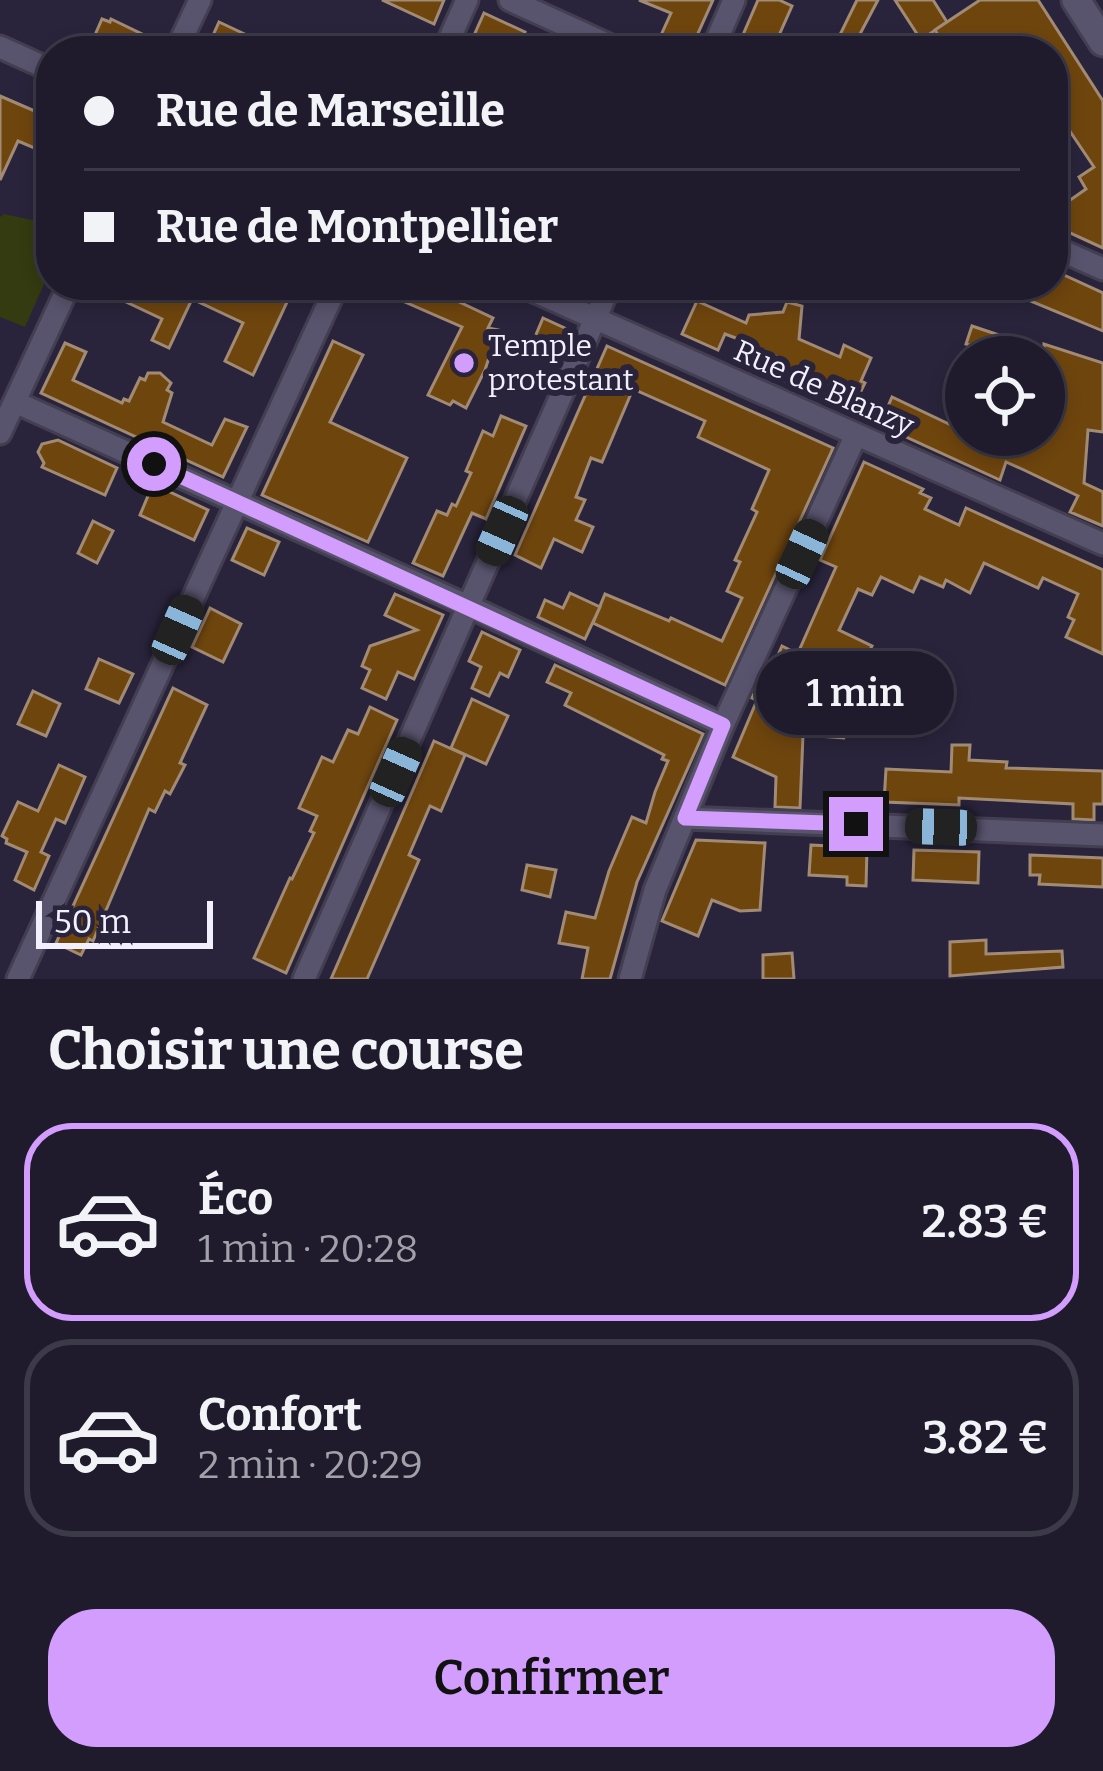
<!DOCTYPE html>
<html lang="fr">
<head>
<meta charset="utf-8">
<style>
	body { margin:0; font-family:Bitter,serif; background:#2c2838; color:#f1f3f6; height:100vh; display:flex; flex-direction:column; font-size:45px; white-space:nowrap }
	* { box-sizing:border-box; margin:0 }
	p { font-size:39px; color:#a1a1a9 }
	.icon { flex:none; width:66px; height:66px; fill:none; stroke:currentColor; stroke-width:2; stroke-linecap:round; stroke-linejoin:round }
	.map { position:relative; height:979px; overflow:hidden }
	.side { display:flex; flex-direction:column; background:#1f1b2c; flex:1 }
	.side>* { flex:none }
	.top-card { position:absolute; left:36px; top:36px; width:1032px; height:264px; border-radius:48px; box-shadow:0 6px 18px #0003,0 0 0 3px #3c3948; display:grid; align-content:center; height:264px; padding:0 48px; background:#1f1b2c }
	.fabs { position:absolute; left:945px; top:336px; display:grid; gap:24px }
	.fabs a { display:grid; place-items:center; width:120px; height:120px; border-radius:50%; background:#1f1b2c; box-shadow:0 6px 18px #0003,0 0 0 3px #3c3948; font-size:60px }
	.scale { position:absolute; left:36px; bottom:30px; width:177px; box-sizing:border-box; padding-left:12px; border:6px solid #f3f0fd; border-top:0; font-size:33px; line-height:42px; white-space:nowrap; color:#f3f0fd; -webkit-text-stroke:9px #29243b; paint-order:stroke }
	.end { position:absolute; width:54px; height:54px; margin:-27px; border:15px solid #d29dfd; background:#111; box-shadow:0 0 0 6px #111 }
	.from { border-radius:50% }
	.bubble { position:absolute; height:84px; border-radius:42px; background:#1f1b2c; box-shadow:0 6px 18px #0003,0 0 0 3px #3c3948; font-size:39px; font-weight:600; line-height:84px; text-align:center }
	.car { position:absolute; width:36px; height:72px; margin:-36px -18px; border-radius:15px; box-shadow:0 0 9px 3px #0007; background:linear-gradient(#222 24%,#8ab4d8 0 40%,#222 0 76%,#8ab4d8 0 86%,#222 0) }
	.top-card b { display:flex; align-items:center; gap:42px; height:114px; font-size:45px }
	.top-card b+b { border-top:3px solid #3c3948 }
	.top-card i { width:30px; height:30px; background:#f1f3f6 }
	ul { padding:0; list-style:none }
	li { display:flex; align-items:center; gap:36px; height:198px; margin:0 24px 18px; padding:0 24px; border:6px solid #3c3948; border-radius:48px }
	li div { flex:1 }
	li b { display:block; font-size:45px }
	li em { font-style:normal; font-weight:600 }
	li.on { border-color:#d29dfd }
	li>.icon { width:108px; height:108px; stroke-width:1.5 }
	h2 { padding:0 48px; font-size:54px; line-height:144px }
	.action { display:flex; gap:24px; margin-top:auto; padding:24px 48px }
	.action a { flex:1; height:138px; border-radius:48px; background:#d29dfd; color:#111; font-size:48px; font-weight:600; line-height:138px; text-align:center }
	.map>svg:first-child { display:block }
	.green { fill:#343b10 }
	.building { fill:#6f450e; stroke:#a28b75; stroke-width:3 }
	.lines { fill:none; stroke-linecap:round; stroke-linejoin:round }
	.minor-casing { stroke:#443e51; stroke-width:27 }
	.tertiary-casing { stroke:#443e51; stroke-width:33 }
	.minor { stroke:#59546e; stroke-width:21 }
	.tertiary { stroke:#59546e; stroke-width:27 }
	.route { stroke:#d29dfd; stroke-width:15 }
	.poi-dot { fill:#d29dfd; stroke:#29243b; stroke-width:4.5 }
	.labels { text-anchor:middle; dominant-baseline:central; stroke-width:12; stroke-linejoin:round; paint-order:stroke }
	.poi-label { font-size:30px; fill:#f3f0fd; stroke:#29243b; text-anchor:start }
	.street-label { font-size:30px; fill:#f3f0fd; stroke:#29243b }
</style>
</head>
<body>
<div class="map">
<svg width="1103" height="979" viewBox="0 0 1103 979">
	<rect width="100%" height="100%" fill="#29243b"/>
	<path class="green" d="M 4,214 L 51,224 L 51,268 L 25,327 L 0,317 L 0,217 Z"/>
	<g class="building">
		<path d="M 382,0 L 444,0 L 434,24 Z"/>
		<path d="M 639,0 L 713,0 L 690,51 L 673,51 L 657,44 L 671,13 Z"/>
		<path d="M 758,0 L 779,0 L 792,6 L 772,51 L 736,51 Z"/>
		<path d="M 857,0 L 878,0 L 851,51 L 832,51 Z"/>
		<path d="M 895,0 L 933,0 L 947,22 L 921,40 Z"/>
		<path d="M 980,0 L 1038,0 L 1103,101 L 1103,248 L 1053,225 L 1053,212 L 1086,189 L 1079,177 L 1094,167 L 1053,106 L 1053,51 L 1033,51 L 1031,47 L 997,42 L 983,51 L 948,51 L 935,30 Z"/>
		<path d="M 484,13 L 525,32 L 517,51 L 467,51 Z"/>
		<path d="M 102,19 L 110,22 L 111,19 L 142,34 L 134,51 L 97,51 L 103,39 L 95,35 Z"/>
		<path d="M 219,22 L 281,51 L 206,51 Z"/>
		<path d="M 0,96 L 51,118 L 51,155 L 18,141 L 0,180 Z"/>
		<path d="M 1053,270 L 1103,293 L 1103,331 L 1028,300 L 1035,285 L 1053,285 Z"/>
		<path d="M 90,285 L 295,285 L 253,375 L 225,361 L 243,323 L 192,299 L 169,348 L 152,340 L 162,319 Z"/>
		<path d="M 413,285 L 457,285 L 451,298 L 493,318 L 488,328 L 498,330 L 485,370 L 466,408 L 453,401 L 450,405 L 428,395 L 462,327 L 405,302 Z"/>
		<path d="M 697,301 L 746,323 L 749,315 L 783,312 L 787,302 L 802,306 L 799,339 L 840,357 L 844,345 L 871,358 L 861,381 L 865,383 L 851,411 L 780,379 L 787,362 L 749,343 L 725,334 L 718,350 L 682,334 Z"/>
		<path d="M 543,318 L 569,330 L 558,356 L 532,344 Z"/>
		<path d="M 972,326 L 1044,350 L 1044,344 L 1103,363 L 1103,432 L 1088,430 L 1084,483 L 1103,492 L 1103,526 L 1070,512 L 1078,496 L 1024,470 L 1006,462 L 1000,480 L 880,425 L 892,397 L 949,424 L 966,388 L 966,435 L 1044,435 L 1044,357 L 994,357 L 995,353 L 966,344 Z"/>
		<path d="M 333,341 L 363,355 L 330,422 L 407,458 L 368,542 L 262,495 Z"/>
		<path d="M 65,343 L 86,352 L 73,380 L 122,403 L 124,399 L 129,401 L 140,378 L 145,380 L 148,373 L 160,373 L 171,383 L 167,390 L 172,393 L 163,422 L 212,445 L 225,419 L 247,427 L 223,477 L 41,393 Z"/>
		<path d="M 607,346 L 833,448 L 725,685 L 593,623 L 605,594 L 669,621 L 671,618 L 722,641 L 742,598 L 727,591 L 740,562 L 735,560 L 757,512 L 752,509 L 769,470 L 698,437 L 705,421 L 633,389 L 602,462 L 591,458 L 576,497 L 585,500 L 576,520 L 593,527 L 582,552 L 554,539 L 541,568 L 515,555 Z"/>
		<path d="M 501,416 L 526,426 L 486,519 L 472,513 L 443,576 L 413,563 L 437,511 L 447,515 L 452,504 L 456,506 L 471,473 L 466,471 L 483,431 L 493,436 Z"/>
		<path d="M 58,440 L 117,468 L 105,495 L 42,467 L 44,463 L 38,452 L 42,444 Z"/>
		<path d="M 864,462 L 923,489 L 920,493 L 931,498 L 925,509 L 959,525 L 966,508 L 1103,570 L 1103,654 L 1066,637 L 1074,620 L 1068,617 L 1078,594 L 1043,578 L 1038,588 L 984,563 L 970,593 L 946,580 L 943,587 L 920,577 L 913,592 L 881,577 L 872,595 L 858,589 L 839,630 L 872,646 L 868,654 L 875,658 L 863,684 L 798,653 L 836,567 L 820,560 Z"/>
		<path d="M 153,484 L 208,510 L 194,540 L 140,515 Z"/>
		<path d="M 93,521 L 113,531 L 97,563 L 78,553 Z"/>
		<path d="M 247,528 L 279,542 L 264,575 L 232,560 Z"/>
		<path d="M 570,593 L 600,607 L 585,639 L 538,617 L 545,600 L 563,608 Z"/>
		<path d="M 395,594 L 443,615 L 414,679 L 398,672 L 386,699 L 362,688 L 370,670 L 362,666 L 370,646 L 417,630 L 385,615 Z"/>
		<path d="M 210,608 L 241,624 L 223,662 L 192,647 Z"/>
		<path d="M 482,632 L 520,650 L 508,677 L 500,673 L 489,696 L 472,688 L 481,667 L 469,661 Z"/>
		<path d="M 782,646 L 808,659 L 785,708 L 845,738 L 803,735 L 800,808 L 775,807 L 776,777 L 733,757 L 757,700 L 752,698 L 768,662 L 774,664 Z"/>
		<path d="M 99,659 L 133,674 L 119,703 L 86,689 Z"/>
		<path d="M 555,665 L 703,734 L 637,882 L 610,979 L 582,979 L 588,948 L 559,943 L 566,912 L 595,918 L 609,871 L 632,817 L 646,823 L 655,792 L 668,761 L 662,759 L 664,755 L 565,705 L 571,693 L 547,682 Z"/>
		<path d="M 173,688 L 207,705 L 180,763 L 185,765 L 170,794 L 165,791 L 155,812 L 149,809 L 93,941 L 89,939 L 81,955 L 56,943 Z"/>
		<path d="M 33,691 L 60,704 L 46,736 L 18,724 Z"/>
		<path d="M 472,699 L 508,716 L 486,764 L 451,748 Z"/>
		<path d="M 370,707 L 397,720 L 286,973 L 254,958 L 290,878 L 292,879 L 314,833 L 310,831 L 317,816 L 299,808 L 322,757 L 333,762 L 348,730 L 358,734 Z"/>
		<path d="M 434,741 L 465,755 L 441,811 L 430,806 L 409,855 L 419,860 L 367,979 L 331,979 Z"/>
		<path d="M 952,745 L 970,745 L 969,760 L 1007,762 L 1006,768 L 1103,771 L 1103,804 L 1094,804 L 1094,820 L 1073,819 L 1073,804 L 959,798 L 959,805 L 884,802 L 886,769 L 951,772 Z"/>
		<path d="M 59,765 L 85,777 L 65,823 L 56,819 L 41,852 L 49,856 L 34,890 L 15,880 L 27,852 L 6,843 L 7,839 L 2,836 L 18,802 L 38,811 Z"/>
		<path d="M 696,840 L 765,843 L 760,910 L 740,911 L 712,900 L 698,936 L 662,921 Z"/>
		<path d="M 811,845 L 867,848 L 866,886 L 847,885 L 847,877 L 809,875 Z"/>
		<path d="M 914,850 L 979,852 L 978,883 L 913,880 Z"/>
		<path d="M 1030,855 L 1103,858 L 1103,887 L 1039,884 L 1040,875 L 1030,875 Z"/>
		<path d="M 527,865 L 556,870 L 550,897 L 522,890 Z"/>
		<path d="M 986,940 L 986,954 L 1062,951 L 1063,967 L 950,976 L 950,942 Z"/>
		<path d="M 792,953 L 794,979 L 763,979 L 763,955 Z"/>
	</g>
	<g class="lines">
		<g class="minor-casing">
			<g id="minor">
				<path d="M 510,0 L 622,51"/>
				<path d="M 0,47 L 51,70"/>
				<path d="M 176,51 L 200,0"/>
				<path d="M 444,51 L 467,0"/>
				<path d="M 712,51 L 734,0"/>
				<path d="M 1053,247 L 1103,269"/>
				<path d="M 520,285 L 1103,544"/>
				<path d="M 15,402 L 470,607 L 723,725"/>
				<path d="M 0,433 L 69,285"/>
				<path d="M 685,818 L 1103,835"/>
				<path d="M 18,979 L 337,285"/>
				<path d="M 304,979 L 610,285"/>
				<path d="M 630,979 L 655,890 L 723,725 L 856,435"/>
			</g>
		</g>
		<g class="tertiary-casing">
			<path id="tertiary" d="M 1076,0 L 1103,42"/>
		</g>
		<use href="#minor" class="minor"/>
		<use href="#tertiary" class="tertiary"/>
	</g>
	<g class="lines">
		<path class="route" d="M 154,464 L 723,725 L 685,818 L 856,824"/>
	</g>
	<circle class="poi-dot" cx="464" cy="363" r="12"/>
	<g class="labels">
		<g class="poi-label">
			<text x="488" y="346">Temple<tspan x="488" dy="34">protestant</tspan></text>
		</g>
		<g class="street-label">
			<text transform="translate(824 388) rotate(24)">Rue de Blanzy</text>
		</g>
	</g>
</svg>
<div class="fabs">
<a><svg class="icon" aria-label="locate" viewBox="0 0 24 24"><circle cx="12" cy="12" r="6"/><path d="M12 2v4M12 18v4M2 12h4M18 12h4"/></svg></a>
</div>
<div class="scale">50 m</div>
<i class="end from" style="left:154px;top:464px"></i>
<i class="end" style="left:856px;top:824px"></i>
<div class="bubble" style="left:756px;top:651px;width:198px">1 min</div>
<i class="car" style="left:502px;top:531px;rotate:204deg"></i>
<i class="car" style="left:802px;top:554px;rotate:25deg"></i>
<i class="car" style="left:178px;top:630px;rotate:24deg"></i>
<i class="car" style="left:396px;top:772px;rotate:24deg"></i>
<i class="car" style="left:941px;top:827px;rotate:272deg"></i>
<div class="top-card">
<b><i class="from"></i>Rue de Marseille</b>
<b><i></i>Rue de Montpellier</b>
</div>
</div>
<section class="side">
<h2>Choisir une course</h2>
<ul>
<li class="on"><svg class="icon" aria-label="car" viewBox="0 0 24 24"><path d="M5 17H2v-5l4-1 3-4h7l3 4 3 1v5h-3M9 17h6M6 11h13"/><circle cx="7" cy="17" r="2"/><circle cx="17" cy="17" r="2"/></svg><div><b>Éco</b><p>1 min · 20:28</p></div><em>2.83 €</em></li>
<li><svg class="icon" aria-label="car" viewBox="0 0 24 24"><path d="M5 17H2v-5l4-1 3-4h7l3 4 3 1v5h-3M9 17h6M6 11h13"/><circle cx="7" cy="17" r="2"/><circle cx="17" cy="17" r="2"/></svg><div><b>Confort</b><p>2 min · 20:29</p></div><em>3.82 €</em></li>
</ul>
<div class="action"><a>Confirmer</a></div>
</section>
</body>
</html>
